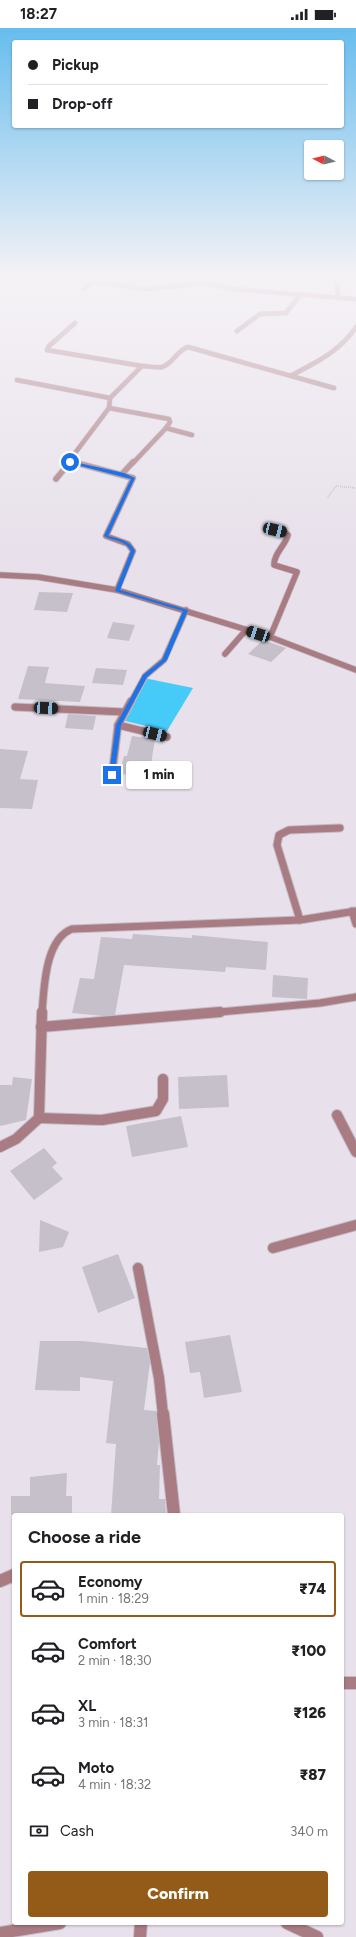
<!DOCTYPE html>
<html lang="en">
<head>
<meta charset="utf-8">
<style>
	body { margin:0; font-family:Figtree,sans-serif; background:#f2f2f2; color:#202124; height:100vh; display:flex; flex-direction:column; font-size:15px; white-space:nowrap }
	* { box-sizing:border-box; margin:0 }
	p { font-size:13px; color:#757577 }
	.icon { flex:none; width:22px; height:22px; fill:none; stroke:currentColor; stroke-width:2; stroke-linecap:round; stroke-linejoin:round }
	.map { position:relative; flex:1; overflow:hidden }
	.drawer { position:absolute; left:12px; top:1485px; width:332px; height:412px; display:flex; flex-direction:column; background:#fff; border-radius:4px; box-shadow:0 1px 3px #0004 }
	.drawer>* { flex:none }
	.hud { position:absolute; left:12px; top:12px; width:332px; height:88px; border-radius:4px; box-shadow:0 1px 3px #0004; display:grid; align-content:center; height:88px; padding:0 16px; background:#fff }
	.needle { width:26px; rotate:277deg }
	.buttons { position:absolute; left:304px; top:112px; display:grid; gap:8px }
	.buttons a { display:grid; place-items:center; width:40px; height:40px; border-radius:4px; background:#fff; box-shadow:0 1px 3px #0004; font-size:20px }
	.end { position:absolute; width:18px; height:18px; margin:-9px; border:5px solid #1a73e8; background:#fff; box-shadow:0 0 0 2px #fff }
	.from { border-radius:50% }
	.bubble { position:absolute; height:28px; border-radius:4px; background:#fff; box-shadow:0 1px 3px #0004; font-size:13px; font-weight:800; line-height:28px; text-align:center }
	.car { position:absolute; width:12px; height:24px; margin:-12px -6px; border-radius:5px; box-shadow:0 0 3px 1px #0007; background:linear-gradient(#222 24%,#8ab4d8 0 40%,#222 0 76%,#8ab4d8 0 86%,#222 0) }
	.hud b { display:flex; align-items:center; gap:14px; height:38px; font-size:15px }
	.hud b+b { border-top:1px solid #e0e0e0 }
	.hud i { width:10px; height:10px; background:#202124 }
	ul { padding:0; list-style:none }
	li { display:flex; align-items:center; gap:12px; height:56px; margin:0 8px 6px; padding:0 8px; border:2px solid transparent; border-radius:4px }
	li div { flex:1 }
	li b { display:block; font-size:15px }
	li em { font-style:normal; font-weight:800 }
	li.current { border-color:#945b18 }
	li>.icon { width:36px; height:36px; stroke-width:1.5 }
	h2 { padding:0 16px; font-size:18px; line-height:48px }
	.pay { display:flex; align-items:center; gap:10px; height:44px; padding:0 16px; font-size:15px }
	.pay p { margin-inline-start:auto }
	.button { display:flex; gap:8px; margin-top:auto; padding:8px 16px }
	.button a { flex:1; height:46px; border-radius:4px; background:#945b18; color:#fff; font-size:16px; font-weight:800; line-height:46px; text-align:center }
	.status { display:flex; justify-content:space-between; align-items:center; height:28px; padding:0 20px; background:#fff; direction:ltr }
	.status svg { height:11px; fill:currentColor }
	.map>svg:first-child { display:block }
	.water { fill:#46cbf8 }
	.building { fill:#c5c0ca }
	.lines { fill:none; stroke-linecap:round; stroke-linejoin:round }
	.service-far2-casing { stroke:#c3bcc5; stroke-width:5.5 }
	.service-far1-casing { stroke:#c3bcc5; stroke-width:7 }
	.service-casing { stroke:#c3bcc5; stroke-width:12 }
	.minor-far4-casing { stroke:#c3bcc5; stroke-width:5.5 }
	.minor-far3-casing { stroke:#c3bcc5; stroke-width:7 }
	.minor-far2-casing { stroke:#c3bcc5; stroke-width:9 }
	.minor-far1-casing { stroke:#c3bcc5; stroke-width:12 }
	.minor-casing { stroke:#c3bcc5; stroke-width:14 }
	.path { stroke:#98939a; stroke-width:1.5; stroke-dasharray:0.5 1.5; stroke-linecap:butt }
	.service-far2 { stroke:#a97b82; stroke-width:4.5 }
	.service-far1 { stroke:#a97b82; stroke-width:5.5 }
	.service { stroke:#a97b82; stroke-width:10 }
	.minor-far4 { stroke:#a97b82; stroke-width:4.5 }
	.minor-far3 { stroke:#a97b82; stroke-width:5.5 }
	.minor-far2 { stroke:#a97b82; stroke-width:7 }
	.minor-far1 { stroke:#a97b82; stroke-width:10 }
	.minor { stroke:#a97b82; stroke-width:12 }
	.route { fill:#1a73e8 }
</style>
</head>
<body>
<div class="status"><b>18:27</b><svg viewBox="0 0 49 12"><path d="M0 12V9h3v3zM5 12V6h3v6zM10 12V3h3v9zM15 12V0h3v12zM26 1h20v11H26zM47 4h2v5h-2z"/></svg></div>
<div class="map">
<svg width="356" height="1909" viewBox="0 0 356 1909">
	<rect width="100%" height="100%" fill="#e8e1eb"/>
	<path class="water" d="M 144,650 L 193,660 L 167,703 L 121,692 Z"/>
	<g class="building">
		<path d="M 39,564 L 73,565 L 67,584 L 34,582 Z"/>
		<path d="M 113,594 L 135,597 L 129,613 L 107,610 Z"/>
		<path d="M 263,612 L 286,620 L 271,634 L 248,626 Z"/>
		<path d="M 28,638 L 49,639 L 45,655 L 85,658 L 80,674 L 18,671 Z"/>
		<path d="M 96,640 L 127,642 L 123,657 L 92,655 Z"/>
		<path d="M 68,686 L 96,688 L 93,702 L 65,700 Z"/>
		<path d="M 132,708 L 155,711 L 149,749 L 119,746 L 124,728 L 127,728 Z"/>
		<path d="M 0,721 L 28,723 L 20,751 L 38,752 L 32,781 L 0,780 Z"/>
		<path d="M 133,906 L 192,910 L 192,907 L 268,914 L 266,942 L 226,939 L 225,944 L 124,937 L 115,987 L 103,988 L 72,985 L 80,950 L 94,951 L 101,909 L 132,911 Z"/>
		<path d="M 273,947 L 308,950 L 307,971 L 272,969 Z"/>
		<path d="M 227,1047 L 229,1079 L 179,1081 L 178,1049 Z"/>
		<path d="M 13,1049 L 32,1051 L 26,1092 L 0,1098 L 0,1057 L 12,1057 Z"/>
		<path d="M 181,1088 L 188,1119 L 132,1129 L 126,1098 Z"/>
		<path d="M 44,1120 L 57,1135 L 52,1139 L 63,1151 L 34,1172 L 10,1143 Z"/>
		<path d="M 40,1192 L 69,1204 L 63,1219 L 39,1224 Z"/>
		<path d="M 118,1226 L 135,1270 L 98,1285 L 82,1239 Z"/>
		<path d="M 230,1307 L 242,1364 L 204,1370 L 200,1344 L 190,1345 L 185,1314 Z"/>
		<path d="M 40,1313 L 83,1313 L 147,1320 L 150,1334 L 144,1382 L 156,1383 L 159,1414 L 157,1437 L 160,1437 L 159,1471 L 165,1471 L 166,1487 L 111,1487 L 116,1416 L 106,1415 L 113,1353 L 80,1349 L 80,1363 L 35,1362 Z"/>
		<path d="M 67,1445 L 66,1468 L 72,1468 L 72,1487 L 11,1487 L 11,1468 L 30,1468 L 30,1449 Z"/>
	</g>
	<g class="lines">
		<g class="service-far2-casing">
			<g id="service-far2">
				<path d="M 17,352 L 110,370"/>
				<path d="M 166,400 L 192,407"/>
			</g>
		</g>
		<g class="service-far1-casing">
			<path id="service-far1" d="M 225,626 L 246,602"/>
		</g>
		<g class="service-casing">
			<path id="service" d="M 273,1220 L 356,1197"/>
		</g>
		<g class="minor-far4-casing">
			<g id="minor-far4">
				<path d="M 336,250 L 338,270"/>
				<path d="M 34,252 L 36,250"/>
				<path d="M 93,254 L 147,261 L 205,255 L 234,261 L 356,271"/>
				<path d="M 129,260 L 136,250"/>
				<path d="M 84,261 L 96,251"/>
				<path d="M 75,295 L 49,318 L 47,322 L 142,338"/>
				<path d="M 237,303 L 260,286 L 286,285 L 300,267"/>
				<path d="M 292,347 C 317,334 340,323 356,299"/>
				<path d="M 109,380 L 110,370 L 142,338 C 148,338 156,340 162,339 C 173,336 177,322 188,319 L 334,360"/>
				<path d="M 77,435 L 69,433 L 109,380 L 169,391 L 170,394 L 166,400 L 133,435"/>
			</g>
		</g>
		<g class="minor-far3-casing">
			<g id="minor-far3">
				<path d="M 73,434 L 133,450 L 106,508 L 128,516 L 133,523 L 117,562"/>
				<path d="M 122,446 L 133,434"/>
				<path d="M 56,451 L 70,434"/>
				<path d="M 266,500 L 284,504 L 288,507 C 285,518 274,525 274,537 L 297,544 L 270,609"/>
				<path d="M 0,547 L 38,549 L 117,562 L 270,609 L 356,642"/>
				<path d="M 131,674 L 145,648 L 164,632 L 186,582"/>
			</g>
		</g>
		<g class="minor-far2-casing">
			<g id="minor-far2">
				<path d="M 15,679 L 124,684"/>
				<path d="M 118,697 L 167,709"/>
				<path d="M 112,747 L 118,697 L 131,673"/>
				<path d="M 352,883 L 356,896"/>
				<path d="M 300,892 L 277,817 L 279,807 L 289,802 L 340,800"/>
				<path d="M 42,985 C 44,960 45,911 72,901 L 300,892 L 356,883"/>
				<path d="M 208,985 L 320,975 L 356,969"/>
			</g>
		</g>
		<g class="minor-far1-casing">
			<g id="minor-far1">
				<path d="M 41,999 L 220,984"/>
				<path d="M 337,1087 L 356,1124"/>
				<path d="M 39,1090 L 102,1092 L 156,1083 L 163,1071 L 163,1051"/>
				<path d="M 0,1119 L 16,1111 L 39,1090 L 42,984"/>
				<path d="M 138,1240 L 159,1350 L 163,1387"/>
			</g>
		</g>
		<g class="minor-casing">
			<g id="minor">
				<path d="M 163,1386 L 174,1487"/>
				<path d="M 0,1553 L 14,1547"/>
				<path d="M 342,1655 L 356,1655"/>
				<path d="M 287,1895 L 317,1909"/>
				<path d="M 0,1905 L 60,1895"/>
				<path d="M 140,1909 L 141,1895"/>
			</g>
		</g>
		<path class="path" d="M 328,469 L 336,458 L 356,460"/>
		<use href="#service-far2" class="service-far2"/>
		<use href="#service-far1" class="service-far1"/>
		<use href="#service" class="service"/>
		<use href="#minor-far4" class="minor-far4"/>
		<use href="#minor-far3" class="minor-far3"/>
		<use href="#minor-far2" class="minor-far2"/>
		<use href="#minor-far1" class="minor-far1"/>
		<use href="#minor" class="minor"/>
	</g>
	<linearGradient id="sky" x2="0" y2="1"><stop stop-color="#67bdee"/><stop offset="0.48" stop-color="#f5f2f6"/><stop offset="1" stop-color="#f5f2f6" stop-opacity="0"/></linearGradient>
	<rect width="356" height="517" fill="url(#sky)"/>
	<path class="route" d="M 70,433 L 124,445 L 135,450 L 108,508 C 119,511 130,512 135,523 L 120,562 L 188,582 L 167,632 L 147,649 L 121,697 L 114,747 L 112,749 L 109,747 L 116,697 L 143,647 L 162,632 L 183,583 L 115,563 L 131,523 C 126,512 113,513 104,508 L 131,451 L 69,435 Z"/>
</svg>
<div class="buttons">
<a><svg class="needle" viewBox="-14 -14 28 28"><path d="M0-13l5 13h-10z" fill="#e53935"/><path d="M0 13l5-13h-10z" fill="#757577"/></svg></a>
</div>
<i class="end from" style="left:70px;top:434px"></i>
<i class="end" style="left:112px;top:747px"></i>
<div class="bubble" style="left:126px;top:733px;width:66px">1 min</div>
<i class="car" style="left:275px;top:502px;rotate:103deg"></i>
<i class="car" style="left:258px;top:606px;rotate:288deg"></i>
<i class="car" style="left:46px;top:680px;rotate:93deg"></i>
<i class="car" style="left:155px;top:706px;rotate:104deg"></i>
<div class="hud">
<b><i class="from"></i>Pickup</b>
<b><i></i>Drop-off</b>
</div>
<section class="drawer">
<h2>Choose a ride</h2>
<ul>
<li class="current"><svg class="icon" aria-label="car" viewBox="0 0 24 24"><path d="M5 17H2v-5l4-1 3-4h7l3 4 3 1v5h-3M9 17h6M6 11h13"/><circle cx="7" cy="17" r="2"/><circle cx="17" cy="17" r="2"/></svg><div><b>Economy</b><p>1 min · 18:29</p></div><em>₹74</em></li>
<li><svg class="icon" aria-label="car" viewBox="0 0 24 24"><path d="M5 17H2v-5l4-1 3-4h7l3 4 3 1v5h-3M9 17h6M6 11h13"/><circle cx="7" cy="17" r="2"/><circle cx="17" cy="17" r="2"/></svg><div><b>Comfort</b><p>2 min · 18:30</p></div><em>₹100</em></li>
<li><svg class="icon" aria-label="car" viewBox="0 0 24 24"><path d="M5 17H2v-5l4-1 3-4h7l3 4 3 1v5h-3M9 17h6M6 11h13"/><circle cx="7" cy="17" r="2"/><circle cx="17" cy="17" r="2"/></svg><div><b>XL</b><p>3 min · 18:31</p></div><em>₹126</em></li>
<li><svg class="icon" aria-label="car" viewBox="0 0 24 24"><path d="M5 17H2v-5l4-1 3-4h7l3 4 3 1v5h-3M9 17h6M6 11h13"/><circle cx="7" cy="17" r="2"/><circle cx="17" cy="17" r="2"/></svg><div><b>Moto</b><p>4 min · 18:32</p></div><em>₹87</em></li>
</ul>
<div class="pay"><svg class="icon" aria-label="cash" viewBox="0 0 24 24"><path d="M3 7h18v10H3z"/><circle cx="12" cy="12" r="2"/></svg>Cash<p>340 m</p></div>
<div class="button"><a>Confirm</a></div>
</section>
</div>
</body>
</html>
